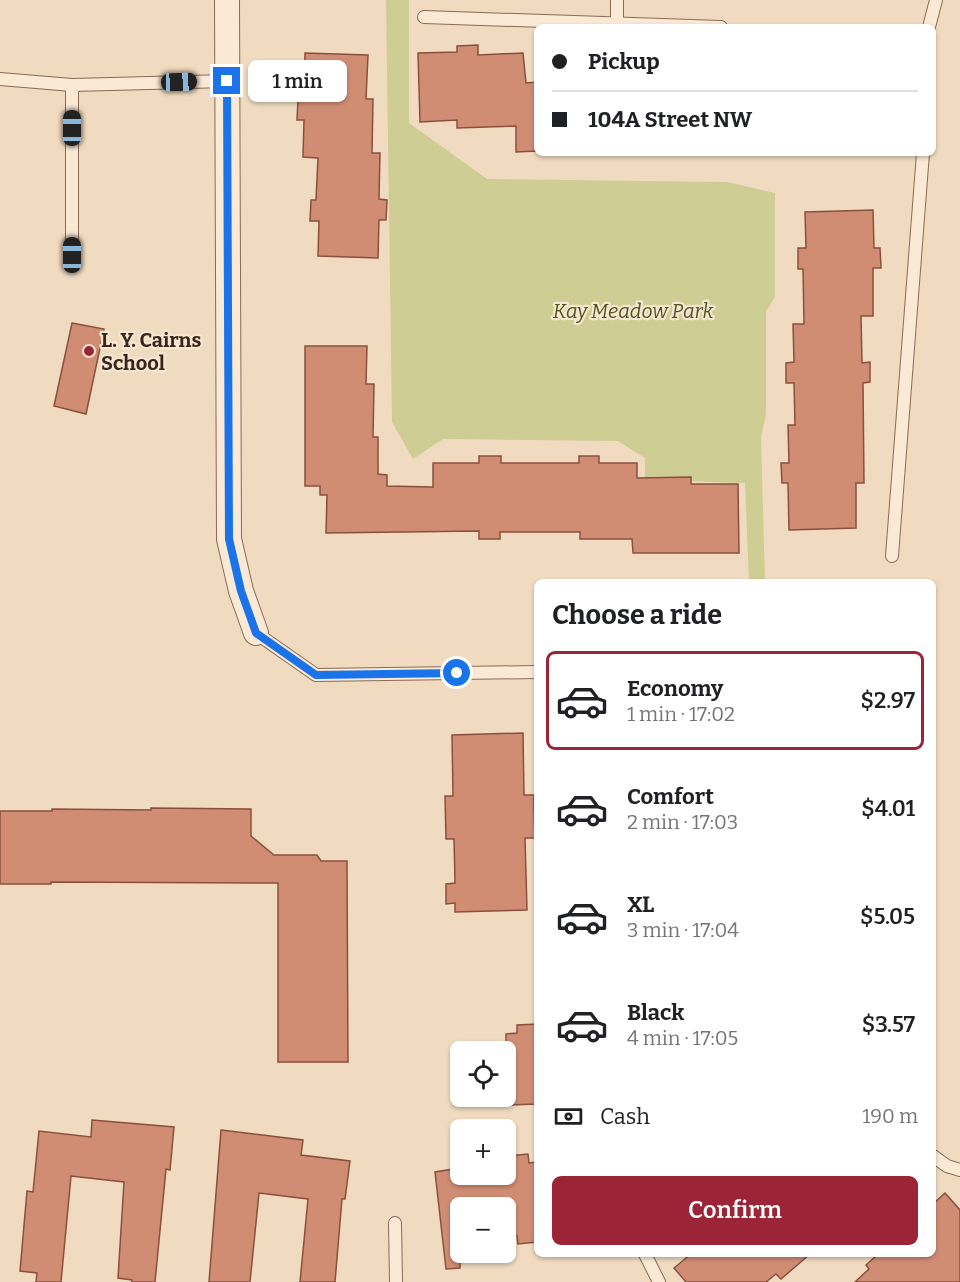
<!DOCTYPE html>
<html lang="en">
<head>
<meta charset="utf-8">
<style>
	body { margin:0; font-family:Bitter,serif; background:#f2f2f2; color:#202124; height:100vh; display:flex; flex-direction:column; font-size:22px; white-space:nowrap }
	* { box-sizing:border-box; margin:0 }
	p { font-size:20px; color:#757577 }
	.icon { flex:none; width:33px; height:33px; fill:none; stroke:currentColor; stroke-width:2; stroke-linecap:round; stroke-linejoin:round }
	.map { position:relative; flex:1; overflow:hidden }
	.sheet { position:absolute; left:534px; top:579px; width:402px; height:678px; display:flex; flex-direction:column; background:#fff; border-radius:9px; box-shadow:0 2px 4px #0004 }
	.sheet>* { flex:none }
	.hud { position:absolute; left:534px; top:24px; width:402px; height:132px; border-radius:9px; box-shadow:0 2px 4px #0004; display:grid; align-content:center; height:132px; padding:0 18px; background:#fff }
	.buttons { position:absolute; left:450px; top:1041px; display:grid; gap:12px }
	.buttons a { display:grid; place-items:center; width:66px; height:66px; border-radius:9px; background:#fff; box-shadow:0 2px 4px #0004; font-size:30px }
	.end { position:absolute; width:27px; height:27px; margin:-14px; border:8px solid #1a73e8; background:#fff; box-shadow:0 0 0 3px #fff }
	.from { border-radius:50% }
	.bubble { position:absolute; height:42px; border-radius:9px; background:#fff; box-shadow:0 2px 4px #0004; font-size:20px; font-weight:600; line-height:42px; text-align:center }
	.car { position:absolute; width:18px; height:36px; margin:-18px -9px; border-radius:8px; box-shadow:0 0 4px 2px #0007; background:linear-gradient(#222 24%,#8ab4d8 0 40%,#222 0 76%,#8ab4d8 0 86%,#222 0) }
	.hud b { display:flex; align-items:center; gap:21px; height:57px; font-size:22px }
	.hud b+b { border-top:2px solid #e0e0e0 }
	.hud i { width:15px; height:15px; background:#202124 }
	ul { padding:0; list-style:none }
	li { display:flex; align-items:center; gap:18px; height:99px; margin:0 12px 9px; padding:0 6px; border:3px solid transparent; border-radius:9px }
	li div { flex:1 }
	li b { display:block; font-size:22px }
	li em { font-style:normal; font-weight:600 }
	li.active { border-color:#9b2536 }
	li>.icon { width:54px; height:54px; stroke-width:1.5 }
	h2 { padding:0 18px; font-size:27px; line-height:72px }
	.pay { display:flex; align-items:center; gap:15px; height:66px; padding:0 18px; font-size:22px }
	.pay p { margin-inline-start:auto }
	.action { display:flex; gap:12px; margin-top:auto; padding:12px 18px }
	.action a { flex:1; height:69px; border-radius:9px; background:#9b2536; color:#fff; font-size:24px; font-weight:600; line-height:69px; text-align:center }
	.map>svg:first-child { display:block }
	.green { fill:#cecd94 }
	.building { fill:#d08d74; stroke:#8a503c; stroke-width:1.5 }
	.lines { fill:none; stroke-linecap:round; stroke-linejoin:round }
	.lane-casing { stroke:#896b57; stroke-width:14 }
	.street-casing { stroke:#896b57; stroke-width:26 }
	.lane { stroke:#fae9d4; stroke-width:12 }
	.street { stroke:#fae9d4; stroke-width:24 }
	.route { stroke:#1a73e8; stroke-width:8 }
	.poi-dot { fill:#9b2536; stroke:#f7e6d0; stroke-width:2 }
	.labels { text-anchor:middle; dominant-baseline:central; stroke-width:4.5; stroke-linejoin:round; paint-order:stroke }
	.park-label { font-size:20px; font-style:italic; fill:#505622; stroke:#f7e6d0 }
	.poi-label { font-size:20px; font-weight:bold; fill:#38261c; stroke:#f7e6d0; text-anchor:start }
</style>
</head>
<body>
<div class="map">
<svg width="960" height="1282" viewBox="0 0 960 1282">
	<rect width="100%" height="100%" fill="#f0dbc0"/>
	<path class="green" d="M 386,0 L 409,0 L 409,123 L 487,179 L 727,182 L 775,193 L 775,297 L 766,311 L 766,414 L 761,437 L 765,582 L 749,582 L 745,483 L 645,480 L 645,458 L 618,441 L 443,439 L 413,459 L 392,422 Z"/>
	<g class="building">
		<path d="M 478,45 L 478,55 L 523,53 L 526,83 L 537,82 L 537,151 L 516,152 L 516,126 L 457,128 L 457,120 L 420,122 L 418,53 L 457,52 L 457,46 Z"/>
		<path d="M 305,53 L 368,55 L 366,99 L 373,99 L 372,153 L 380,153 L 379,199 L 387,200 L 386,220 L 379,220 L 378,258 L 318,256 L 319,221 L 310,221 L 311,200 L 316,200 L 318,158 L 303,157 L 304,120 L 297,120 L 298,99 L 304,100 Z"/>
		<path d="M 873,210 L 874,248 L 880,248 L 881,268 L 873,268 L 873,316 L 861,316 L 862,363 L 870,362 L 870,382 L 863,383 L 864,483 L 856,483 L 856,528 L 789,530 L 788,483 L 782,483 L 781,463 L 789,463 L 788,425 L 795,425 L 794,383 L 786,383 L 786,363 L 794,362 L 793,324 L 804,324 L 803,269 L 798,269 L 798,248 L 806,248 L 805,212 Z"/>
		<path d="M 72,323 L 104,329 L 86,414 L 54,406 Z"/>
		<path d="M 305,346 L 367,346 L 366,384 L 374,384 L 373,437 L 378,437 L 378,474 L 387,475 L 387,486 L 433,487 L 433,463 L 479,463 L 479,456 L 501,456 L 501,463 L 579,463 L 579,456 L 599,456 L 599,463 L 637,463 L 637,478 L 691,477 L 691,484 L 738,484 L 739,553 L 633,553 L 632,539 L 580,539 L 580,532 L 500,532 L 500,539 L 479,539 L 479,531 L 326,533 L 327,495 L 320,495 L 320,486 L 305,486 Z"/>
		<path d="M 523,733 L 524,795 L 534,795 L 534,811 L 535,838 L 525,838 L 527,910 L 455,912 L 455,903 L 446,904 L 446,884 L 455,883 L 454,839 L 446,839 L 445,796 L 453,796 L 452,735 Z"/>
		<path d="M 151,808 L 251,809 L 251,836 L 274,855 L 317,855 L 321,861 L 347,861 L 348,1062 L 278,1062 L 278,883 L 51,882 L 51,884 L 0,884 L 0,811 L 52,811 L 52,809 L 151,810 Z"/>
		<path d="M 537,1024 L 537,1104 L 506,1105 L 506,1034 L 517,1033 L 517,1025 Z"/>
		<path d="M 92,1120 L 174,1127 L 170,1170 L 166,1169 L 155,1282 L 132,1282 L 132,1280 L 118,1278 L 124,1182 L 71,1176 L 61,1282 L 36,1282 L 37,1273 L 20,1271 L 27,1191 L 33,1192 L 39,1131 L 91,1137 Z"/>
		<path d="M 221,1130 L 303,1140 L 301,1155 L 350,1161 L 345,1199 L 342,1199 L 335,1282 L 300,1282 L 308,1199 L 259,1193 L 250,1282 L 209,1282 Z"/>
		<path d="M 528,1154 L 529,1163 L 536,1162 L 537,1175 L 537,1242 L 518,1244 L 517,1236 L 506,1237 L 506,1208 L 460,1208 L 460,1268 L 446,1269 L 435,1172 L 460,1168 L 460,1174 L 506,1174 L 506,1165 L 508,1165 L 507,1156 Z"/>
		<path d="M 945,1193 L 960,1210 L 960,1282 L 855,1282 L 869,1269 L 866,1265 L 878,1254 L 933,1254 L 933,1204 Z"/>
		<path d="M 691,1254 L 810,1254 L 781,1279 L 776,1274 L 766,1282 L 686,1282 L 674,1268 Z"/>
	</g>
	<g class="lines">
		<g class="lane-casing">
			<g id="lane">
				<path d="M 424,17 L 721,27"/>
				<path d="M 617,23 L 617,0"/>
				<path d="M 929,27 L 936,0"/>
				<path d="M 0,79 L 72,85"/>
				<path d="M 72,254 L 72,85 L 227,81"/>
				<path d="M 892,556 L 923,153"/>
				<path d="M 256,633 L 316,675 L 537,672"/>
				<path d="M 933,1156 L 947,1166 L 960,1170"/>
				<path d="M 395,1223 L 396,1282"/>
				<path d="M 645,1254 L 659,1282"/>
			</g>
		</g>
		<g class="street-casing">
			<path id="street" d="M 227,0 L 229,539 L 241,591 L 256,633"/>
		</g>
		<use href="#lane" class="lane"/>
		<use href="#street" class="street"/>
	</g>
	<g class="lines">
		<path class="route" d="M 227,81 L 229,539 L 241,591 L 256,633 L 316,675 L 457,673"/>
	</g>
	<circle class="poi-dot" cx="89" cy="351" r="6"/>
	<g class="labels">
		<g class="park-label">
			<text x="633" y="311">Kay Meadow Park</text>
		</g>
		<g class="poi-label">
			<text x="101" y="340">L. Y. Cairns<tspan x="101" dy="23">School</tspan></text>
		</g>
	</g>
</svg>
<div class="buttons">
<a><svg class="icon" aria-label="locate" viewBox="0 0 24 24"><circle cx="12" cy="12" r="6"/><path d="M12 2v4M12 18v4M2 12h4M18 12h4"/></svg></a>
<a>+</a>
<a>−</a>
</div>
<i class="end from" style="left:457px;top:673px"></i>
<i class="end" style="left:227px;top:81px"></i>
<div class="bubble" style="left:248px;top:60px;width:99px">1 min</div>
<i class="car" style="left:179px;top:82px;rotate:88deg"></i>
<i class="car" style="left:72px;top:128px;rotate:0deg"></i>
<i class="car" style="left:72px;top:255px;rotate:0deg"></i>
<div class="hud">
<b><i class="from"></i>Pickup</b>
<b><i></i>104A Street NW</b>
</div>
<section class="sheet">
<h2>Choose a ride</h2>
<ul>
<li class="active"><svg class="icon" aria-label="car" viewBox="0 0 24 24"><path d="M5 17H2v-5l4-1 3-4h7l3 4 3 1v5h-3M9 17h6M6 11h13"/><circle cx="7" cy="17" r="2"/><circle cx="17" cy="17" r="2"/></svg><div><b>Economy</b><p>1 min · 17:02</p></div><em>$2.97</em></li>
<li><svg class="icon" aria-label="car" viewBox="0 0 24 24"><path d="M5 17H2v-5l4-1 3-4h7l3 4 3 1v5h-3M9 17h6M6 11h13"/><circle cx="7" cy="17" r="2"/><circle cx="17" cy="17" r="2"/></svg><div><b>Comfort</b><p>2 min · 17:03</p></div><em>$4.01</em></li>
<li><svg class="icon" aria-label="car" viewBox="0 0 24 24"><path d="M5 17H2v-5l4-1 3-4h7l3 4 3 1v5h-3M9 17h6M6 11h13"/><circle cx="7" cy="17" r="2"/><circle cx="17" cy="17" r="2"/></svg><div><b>XL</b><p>3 min · 17:04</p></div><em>$5.05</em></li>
<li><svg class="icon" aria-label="car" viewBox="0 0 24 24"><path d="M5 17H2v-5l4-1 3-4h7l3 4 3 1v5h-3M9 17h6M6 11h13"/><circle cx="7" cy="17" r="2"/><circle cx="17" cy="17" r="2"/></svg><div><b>Black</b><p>4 min · 17:05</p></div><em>$3.57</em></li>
</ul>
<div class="pay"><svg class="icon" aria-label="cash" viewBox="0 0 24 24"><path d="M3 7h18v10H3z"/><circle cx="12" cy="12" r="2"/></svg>Cash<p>190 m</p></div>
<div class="action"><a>Confirm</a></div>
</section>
</div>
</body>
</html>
